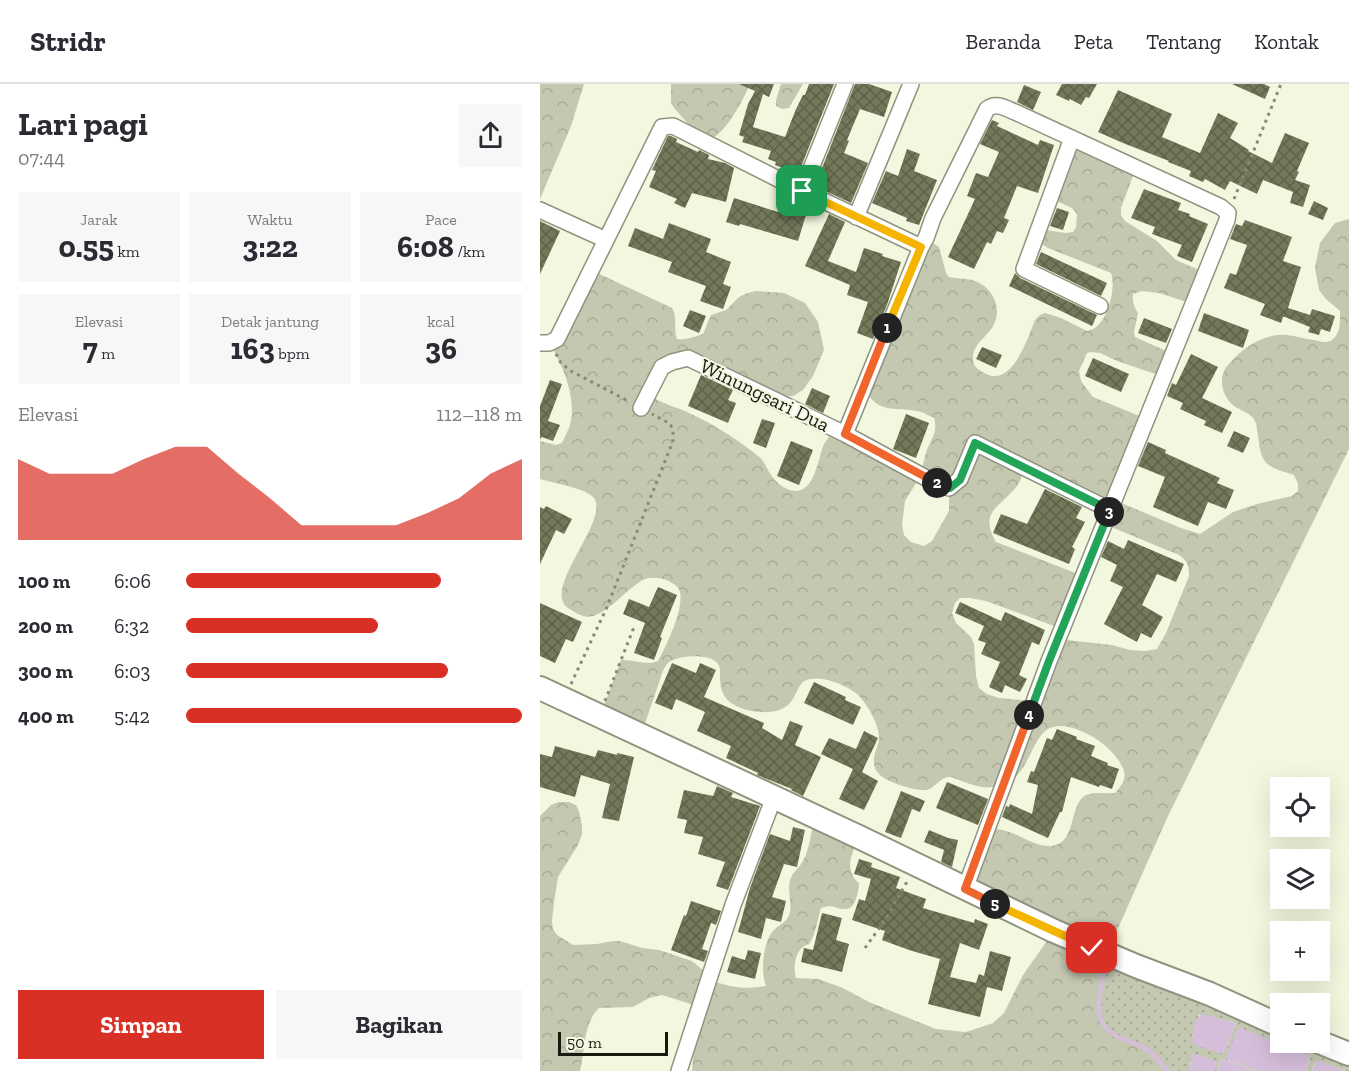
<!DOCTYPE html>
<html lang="id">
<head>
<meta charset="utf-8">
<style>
	:root { --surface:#fff; --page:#f7f7f7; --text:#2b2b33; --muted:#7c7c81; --line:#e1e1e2; --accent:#d93025 }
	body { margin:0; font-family:"Zilla Slab",serif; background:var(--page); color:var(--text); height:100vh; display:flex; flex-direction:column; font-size:22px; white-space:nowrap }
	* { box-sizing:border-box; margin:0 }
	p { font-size:20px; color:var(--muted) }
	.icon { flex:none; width:33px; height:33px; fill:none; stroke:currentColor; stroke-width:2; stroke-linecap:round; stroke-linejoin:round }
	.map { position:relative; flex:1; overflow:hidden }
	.drawer { display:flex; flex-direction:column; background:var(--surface); width:540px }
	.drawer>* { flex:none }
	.controls { position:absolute; left:730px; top:693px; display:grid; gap:12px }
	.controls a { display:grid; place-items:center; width:60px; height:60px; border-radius:0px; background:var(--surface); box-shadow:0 6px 24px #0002; font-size:30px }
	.scale { position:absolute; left:18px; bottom:15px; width:110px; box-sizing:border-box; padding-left:6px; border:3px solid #181a12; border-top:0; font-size:16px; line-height:21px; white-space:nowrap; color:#181a12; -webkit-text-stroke:4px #f2f7df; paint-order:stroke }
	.pin { position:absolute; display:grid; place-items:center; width:51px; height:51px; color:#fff; margin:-26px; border-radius:12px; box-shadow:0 3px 9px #0006 }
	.km { position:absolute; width:30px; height:30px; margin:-15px; border-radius:50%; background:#222; color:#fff; font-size:16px; line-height:30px; text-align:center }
	.round { display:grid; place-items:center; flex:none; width:63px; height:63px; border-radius:0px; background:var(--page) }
	.overview { display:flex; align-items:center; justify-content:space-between; height:102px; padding:0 18px }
	h1 { font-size:33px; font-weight:700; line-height:45px }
	.figures { display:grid; grid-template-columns:repeat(3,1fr); gap:9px; height:102px; padding:6px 18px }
	.figures div { display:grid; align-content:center; border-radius:0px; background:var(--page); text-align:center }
	.figures b { font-size:30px; font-weight:700 }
	.figures small { font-size:16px; font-weight:400 }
	.figures p { font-size:16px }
	.chart { height:168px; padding:12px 18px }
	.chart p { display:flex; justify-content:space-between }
	.chart svg { width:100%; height:108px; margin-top:6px; fill:var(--accent); opacity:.7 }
	.action { display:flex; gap:12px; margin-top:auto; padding:12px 18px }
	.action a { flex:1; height:69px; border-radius:0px; background:var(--accent); color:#fff; font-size:24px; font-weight:700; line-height:69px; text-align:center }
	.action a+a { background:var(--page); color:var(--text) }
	ul { padding:0 18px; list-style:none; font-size:20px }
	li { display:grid; grid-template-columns:96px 72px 1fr; align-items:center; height:45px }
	li i { height:15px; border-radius:8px; background:var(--accent) }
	header { display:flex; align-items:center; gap:36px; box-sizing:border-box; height:84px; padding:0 30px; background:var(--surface); border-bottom:2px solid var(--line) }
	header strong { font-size:28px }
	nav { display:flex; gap:33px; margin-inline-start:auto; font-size:21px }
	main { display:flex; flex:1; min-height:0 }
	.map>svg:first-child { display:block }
	.grass { fill:url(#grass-dots); fill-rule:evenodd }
	.forest { fill:url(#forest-crowns); fill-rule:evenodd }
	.water { fill:#d5bed9 }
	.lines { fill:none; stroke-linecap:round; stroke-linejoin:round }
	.stream { stroke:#d5bed9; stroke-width:4.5 }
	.building { fill:url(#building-cross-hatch) }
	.street-casing { stroke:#8f947e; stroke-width:18 }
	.secondary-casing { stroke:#8f947e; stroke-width:26 }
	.path { stroke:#868a7a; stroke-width:3; stroke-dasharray:3 4.5; stroke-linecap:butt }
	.street { stroke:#fff; stroke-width:15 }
	.secondary { stroke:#fff; stroke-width:22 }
	.split-1-casing { stroke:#fff; stroke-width:12 }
	.split-2-casing { stroke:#fff; stroke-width:12 }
	.split-3-casing { stroke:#fff; stroke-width:12 }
	.split-4-casing { stroke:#fff; stroke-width:12 }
	.split-5-casing { stroke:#fff; stroke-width:12 }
	.split-6-casing { stroke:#fff; stroke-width:12 }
	.split-1 { stroke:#f5b400; stroke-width:8 }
	.split-2 { stroke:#f0652b; stroke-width:8 }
	.split-3 { stroke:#22a559; stroke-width:8 }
	.split-4 { stroke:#22a559; stroke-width:8 }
	.split-5 { stroke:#f0652b; stroke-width:8 }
	.split-6 { stroke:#f5b400; stroke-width:8 }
	.labels { text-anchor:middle; stroke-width:4.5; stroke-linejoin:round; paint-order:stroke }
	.street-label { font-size:20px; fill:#181a12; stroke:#f2f7df }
</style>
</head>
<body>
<header>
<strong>Stridr</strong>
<nav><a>Beranda</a><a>Peta</a><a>Tentang</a><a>Kontak</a></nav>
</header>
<main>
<section class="drawer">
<div class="overview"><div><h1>Lari pagi</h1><p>07:44</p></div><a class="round"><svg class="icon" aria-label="share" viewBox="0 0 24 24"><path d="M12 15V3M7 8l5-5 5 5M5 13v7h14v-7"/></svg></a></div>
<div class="figures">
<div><p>Jarak</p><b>0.55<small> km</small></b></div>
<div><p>Waktu</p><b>3:22</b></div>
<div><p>Pace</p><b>6:08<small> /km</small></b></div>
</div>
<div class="figures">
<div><p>Elevasi</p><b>7<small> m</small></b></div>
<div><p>Detak jantung</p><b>163<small> bpm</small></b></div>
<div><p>kcal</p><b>36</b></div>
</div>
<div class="chart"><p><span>Elevasi</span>112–118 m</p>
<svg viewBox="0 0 160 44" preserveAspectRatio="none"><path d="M0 44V11L10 17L20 17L30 17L40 11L50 6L60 6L70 17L80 27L90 38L100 38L110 38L120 38L130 33L140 27L150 17L160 11V44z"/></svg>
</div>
<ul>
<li><b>100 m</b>6:06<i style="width:76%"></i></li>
<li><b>200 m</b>6:32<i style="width:57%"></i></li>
<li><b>300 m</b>6:03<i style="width:78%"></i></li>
<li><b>400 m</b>5:42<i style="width:100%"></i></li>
</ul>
<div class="action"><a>Simpan</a><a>Bagikan</a></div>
</section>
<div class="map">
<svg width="809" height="987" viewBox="0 0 809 987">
	<defs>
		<pattern id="grass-dots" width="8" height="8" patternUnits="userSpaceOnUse" patternTransform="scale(1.5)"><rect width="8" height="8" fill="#c4c8b1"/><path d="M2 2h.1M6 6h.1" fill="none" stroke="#a8ab97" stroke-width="1.8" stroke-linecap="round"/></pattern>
		<pattern id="forest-crowns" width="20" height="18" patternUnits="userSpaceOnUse" patternTransform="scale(1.5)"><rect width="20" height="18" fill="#c4c8b1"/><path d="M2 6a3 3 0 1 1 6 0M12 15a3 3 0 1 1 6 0" fill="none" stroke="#a8ab97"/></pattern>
		<pattern id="building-cross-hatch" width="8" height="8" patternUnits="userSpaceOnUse" patternTransform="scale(1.5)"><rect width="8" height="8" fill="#73785a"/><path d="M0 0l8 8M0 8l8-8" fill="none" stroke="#5d6249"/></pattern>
	</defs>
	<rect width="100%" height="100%" fill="#f2f7df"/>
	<path class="grass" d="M567 869 741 942V958L779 959 809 970V987H805L780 977 775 979 771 987H766L770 973 688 976 719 987H714L684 975 680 977 677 987H674L676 977 650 978V987H628L617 974 578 953 565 945 559 928V918ZM659 931 693 938 695 940 686 966 652 953Z"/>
	<path class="forest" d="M0 0H44L31 42 0 115Z
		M131 0H210C204 14 186 49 172 54L161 49 149 41 135 25 131 19Z
		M241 0H263L249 24 242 25 236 22V16Z
		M532 54 596 84 581 124V131L585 137 617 157 636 176 666 189 653 220 619 209 602 207 593 210C592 218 594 223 598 229L594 248 595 253 633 270 624 293 577 277 560 269 551 268 547 269 539 287 541 297 553 313 607 335 574 416 641 444 660 450 693 428 717 420 752 412 758 407V400L754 391C727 383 721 381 718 352 717 345 717 339 713 334 709 329 700 326 694 322 682 313 677 293 688 281 702 264 723 249 747 251 756 252 765 255 774 256 779 257 786 260 792 256 801 250 800 236 800 227L786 215 779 206 775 184 780 159 795 139 809 135V365L628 732 567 869 559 919V928L565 945 578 953 606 964 617 974 628 987H152L154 964 165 928 160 923 122 911 109 914 93 923 59 924C43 939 45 967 40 987H0V732L11 721 19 718H29L36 721 39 727 42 742V750L38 761 18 793 14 818 12 837 13 845 17 851 33 861 57 860 73 857H80L102 864 119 866 152 877 164 887 169 896C191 903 203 906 226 902 220 888 223 855 235 845 241 839 248 838 250 828 252 818 247 807 250 796 252 789 259 784 263 777 270 764 271 747 275 733L319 753C312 770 303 785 319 799 318 808 316 825 306 825 295 826 295 819 281 824 278 834 276 848 271 857 267 864 269 858 263 863 255 869 253 884 256 894L278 895 303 904 329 918 396 945 426 948 453 939 464 929 483 891 514 847 425 805 448 744C454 745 460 745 466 747 480 751 496 763 511 762 536 760 529 725 543 713 551 707 566 710 575 709 588 695 587 687 576 673 566 660 552 651 536 645 497 632 498 664 480 688 477 691 474 696 471 698 467 700 462 701 458 702 443 706 433 701 419 696 416 695 413 693 410 693 401 692 396 703 387 706 384 707 377 705 374 705 359 701 332 695 334 676 334 668 339 661 339 654 340 642 326 618 317 610 307 601 276 588 263 598 257 604 255 615 248 621 237 631 214 629 201 624 186 619 180 609 180 594 180 589 181 584 178 580 171 569 137 571 128 579 127 580 123 586 123 587L101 651 60 632 81 576C94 575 106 582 118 577 126 563 144 525 140 508 138 501 130 497 123 495 117 494 111 493 105 495 101 496 97 500 94 502 82 511 67 528 53 532 44 535 36 529 28 524 0 504 75 432 52 412 43 404 13 399 0 395V357L16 361 22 359C24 354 28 347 30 341 37 314 23 281 9 259L51 186 132 224C138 233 133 245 137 255 142 257 157 252 163 250L171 231 186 226 199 213 205 210 215 207 244 209 265 219 278 238 284 266 273 292 263 306 253 312 239 313 148 274 132 278 113 313C122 320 140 324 151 330 175 341 197 355 218 372 225 377 226 384 231 391 238 402 254 413 266 403 276 395 279 372 284 360 287 355 291 350 295 345L381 390C383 382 384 374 387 366 392 354 398 347 394 334 389 332 385 329 381 328 355 321 339 333 323 303L386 154 399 163 406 189 409 193C417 195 425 194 432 196 453 202 464 225 452 244 445 254 432 262 433 275 433 282 438 286 444 289 472 305 487 255 495 236L500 231 505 229 521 234 547 247C550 246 554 245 556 243 569 233 576 203 571 189L508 164 503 161 496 153 506 146 526 149 533 148 536 143 537 130 532 124 510 114ZM484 384 570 426 564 440 639 471C648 477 649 482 649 492L626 549 617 565 606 567 590 566 572 561 518 555 494 617 459 614 447 610 439 604 436 592 434 560 431 553 416 539 412 529 415 519 420 514H430L446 517 522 545 543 492 456 458C438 427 461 423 477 402 481 397 482 390 484 384ZM381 391 409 405V427L392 457 384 462 371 458 364 451 362 441 365 417Z"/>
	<path class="water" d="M662 930 693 938 695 940 686 966 683 969H679L653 960C651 951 654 935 662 930Z
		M701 944 766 970 770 972 766 987H719L688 976 686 973 697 946Z
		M651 969 677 977 674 987H650Z
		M684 975 714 987H677L680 977Z
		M777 977H780L805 987H771Z"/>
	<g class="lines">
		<path class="stream" d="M563 891C559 916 551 939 578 953 587 957 596 959 605 964 615 970 620 979 628 987"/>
	</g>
	<path class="building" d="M199 0H234L229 13 223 10 213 43 245 53 256 25 263 11H265L269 0H294L257 93 253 92 255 88 235 81 236 78 228 75 231 67 202 58 204 53 199 51 208 20 215 7Z
		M315 0H329L352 8 344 33 320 25 307 56 309 57 304 69 328 79 311 119 275 102Z
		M522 0H557L549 14 546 13 541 21 530 15 529 17 516 11Z
		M692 0H724L730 3 725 15Z
		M484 1 501 8 493 26 477 18Z
		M578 6 632 30 622 53 660 69 678 29 698 39 690 54 709 66 708 67 732 79 745 49 769 59 757 87 759 88 755 96 770 101 763 123 750 119 753 108 723 96 717 110 690 97 685 106 665 95 663 98 649 92 651 87 628 78 629 77 583 59 558 48Z
		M452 36 459 39 457 42 498 61 500 56 514 61 498 109 477 102 464 134 469 136 463 149 457 147 451 160 447 158 434 185 408 173 435 115 427 112 436 89 448 93 459 68 440 60Z
		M128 52H131L137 55 136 58 158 68 159 66 169 71 168 75 185 79 194 84 186 118 152 109 145 124 134 119 137 115 109 103 116 87 112 86Z
		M367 65 380 70 374 87 397 96 379 141 366 137 367 134 332 119 346 87 358 92Z
		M604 105 641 119 638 126 650 130 649 132 668 140 652 178 637 172 642 161 612 150 615 143 591 134Z
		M244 109 269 121 258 157 200 140 199 142 186 138 194 114 238 128Z
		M774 117 788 124 783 136 768 130Z
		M517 124 529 128 523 146 510 142Z
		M289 130 305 138 288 177 316 188 324 164 343 170 342 172 361 178 347 221 333 255 317 249 328 218 307 211 310 201 265 182Z
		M705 136 752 153 743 177 761 183 748 224 770 231 772 225 795 232 790 248 781 245 779 251 768 248 770 243 745 233H743L741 239 720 231 725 220 684 204 690 189 696 191 707 161 690 155 696 140 702 142Z
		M0 137 20 147 0 190Z
		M129 139 171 155 166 168 191 178 183 200 191 203 183 225 160 217 166 202 128 188 132 178 88 162 95 144 123 155Z
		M501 168 567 199 561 212 496 180Z
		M475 189 480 194 557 231 552 242 469 202Z
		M150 226 166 232 159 249 143 242Z
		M664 229 709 246 703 264 658 247Z
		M604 234 632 245 626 259 598 249Z
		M442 263 462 271 456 284 436 275Z
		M651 270 678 283 662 314 692 328 682 349 664 341 666 337 640 325 643 319 627 312 632 299 636 301Z
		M553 274 589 290 581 308 545 292Z
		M161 291 193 306 188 316 196 319 188 339 148 322Z
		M10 296 22 300 8 337 20 341 13 357 2 353 0 355V322Z
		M272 304 290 312 283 329 265 320Z
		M366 330 389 339 376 374 353 365Z
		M222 335 235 339 226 364 213 359Z
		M694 347 710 354 703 369 687 362Z
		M251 357 273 366 259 401 237 392Z
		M608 358 626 366 625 369 680 394 677 399 694 406 686 425 668 418 658 442 613 423 625 393 598 382Z
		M505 405 542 423 536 434 545 438 532 463 535 465 529 480 453 449 461 430 487 440Z
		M6 422 32 435 24 450 16 446 0 480V423L4 425Z
		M588 456 644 480 636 498 617 490 602 521 623 533 611 554 601 549 597 558 564 540 583 503 570 497 577 481 561 473 568 457 584 465Z
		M118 503 137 511 120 553 122 554 114 576 94 569 105 539 83 530 89 515 109 523Z
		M420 518 461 537 465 528 505 546 499 561 492 558 479 591 487 595 480 608 465 601 462 609 449 603 460 578 441 570 446 559 438 556 444 542 415 529Z
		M0 519 42 538 33 558 26 555 15 579 0 572Z
		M132 579 156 589 160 579 176 586 164 613 224 639 222 644 242 656 250 637 263 642 255 661 281 673 263 712 251 706 252 705 217 691 218 689 186 674 191 662 157 647 165 628 136 615 132 626 115 619Z
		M274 598 306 613 305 616 321 623 313 641 264 619Z
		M517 645 537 653 536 655 555 662 551 672 568 679 567 681 579 685 572 705 560 701 559 703 531 693 522 728H520L508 754 462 733 466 722 469 723 470 720 492 730 498 701 487 698 491 687 494 688 507 654 512 656Z
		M324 647 338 654 322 688 338 697 324 726 299 715 313 685 281 670 289 654 316 665Z
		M15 662 55 673 58 666 77 671V669L94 673 79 737 62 734 70 700 41 691 35 713 0 703V670L12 673Z
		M407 698 448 715 438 741 396 724Z
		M177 702 193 709 191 713 220 722 188 806 176 802 185 778 158 770 163 753 144 749 147 736 137 734 144 706 173 712Z
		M361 707 385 717 380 728 372 725 361 754 345 748Z
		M253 743 265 746 257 783 244 780 232 813 246 817 241 838 226 834 221 855 198 848 210 804 230 750 250 757Z
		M389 746 408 754 418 756 412 783 401 778 404 766 384 758Z
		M319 775 332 779 331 783 360 793 356 804 386 815 383 824 434 839 435 835 448 840 439 866 420 859 410 893 436 899 439 890 444 892 450 867 471 873 462 907 447 903 440 933 388 920 400 875 369 866 342 856 345 847 312 836 319 815 325 817 331 795 314 790Z
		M151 817 181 827 176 841 171 839 162 865 168 867 164 878 131 866 144 831 146 832Z
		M282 829 302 834 296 856 309 860 302 888 261 878 264 864 273 866Z
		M208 866 221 869 215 895 187 888 192 872 205 876Z"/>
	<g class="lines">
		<g class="street-casing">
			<path id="street" d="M532 54 484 185 560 222
				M262 107 305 0
				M0 126 66 156
				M316 133 371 0
				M0 259H9L17 255 122 43 133 42 242 97 381 163 386 154 393 134 447 25C456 18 465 24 475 28L681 123 688 129 687 136 509 577 425 805
				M101 324 122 283 132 278 148 274 305 350 399 401 409 404 420 395 435 359 570 426
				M305 350 381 163
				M139 987 193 821 234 713"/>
		</g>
		<g class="secondary-casing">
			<path id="secondary" d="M0 604 319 753 514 847 596 882 670 910 741 942
				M779 958 809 970"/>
		</g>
		<path class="path" d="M694 115 741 0
			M16 270 21 279 31 287 90 318
			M31 600 67 523 133 357V345L129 339 112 330
			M65 617 94 543
			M325 864 345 836 368 796"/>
		<use href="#street" class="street"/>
		<use href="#secondary" class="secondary"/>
	</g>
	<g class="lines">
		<g class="split-1-casing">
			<path id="split-1" d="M262 107 381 163 347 244"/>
		</g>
		<g class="split-2-casing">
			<path id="split-2" d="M347 244 305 350 397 399"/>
		</g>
		<g class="split-3-casing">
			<path id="split-3" d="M397 399 410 404 420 396 435 359 570 426 569 428"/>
		</g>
		<g class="split-4-casing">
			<path id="split-4" d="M489 631 509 577 569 428"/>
		</g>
		<g class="split-5-casing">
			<path id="split-5" d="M455 820 425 805 489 631"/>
		</g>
		<g class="split-6-casing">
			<path id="split-6" d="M455 820 514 847 552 864"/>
		</g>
		<use href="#split-1" class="split-1"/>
		<use href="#split-2" class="split-2"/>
		<use href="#split-3" class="split-3"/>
		<use href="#split-4" class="split-4"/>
		<use href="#split-5" class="split-5"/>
		<use href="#split-6" class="split-6"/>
	</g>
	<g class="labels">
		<g class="street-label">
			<text transform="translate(225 311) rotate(26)" y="7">Winungsari Dua</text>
		</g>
	</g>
</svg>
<div class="controls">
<a><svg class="icon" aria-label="locate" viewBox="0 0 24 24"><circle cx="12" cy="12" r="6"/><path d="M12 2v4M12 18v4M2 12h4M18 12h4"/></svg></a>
<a><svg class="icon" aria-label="layers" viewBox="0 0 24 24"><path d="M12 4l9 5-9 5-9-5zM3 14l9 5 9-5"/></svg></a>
<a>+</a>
<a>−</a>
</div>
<div class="scale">50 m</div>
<div class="pin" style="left:262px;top:107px;background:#1e9e55"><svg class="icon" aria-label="arrive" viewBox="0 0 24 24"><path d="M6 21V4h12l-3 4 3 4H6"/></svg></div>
<div class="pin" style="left:552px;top:864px;background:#d93025"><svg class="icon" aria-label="check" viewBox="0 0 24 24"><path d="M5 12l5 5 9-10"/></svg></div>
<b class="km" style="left:347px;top:244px">1</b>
<b class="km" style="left:397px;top:399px">2</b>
<b class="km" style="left:569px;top:428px">3</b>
<b class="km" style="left:489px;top:631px">4</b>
<b class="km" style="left:455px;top:820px">5</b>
</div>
</main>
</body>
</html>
